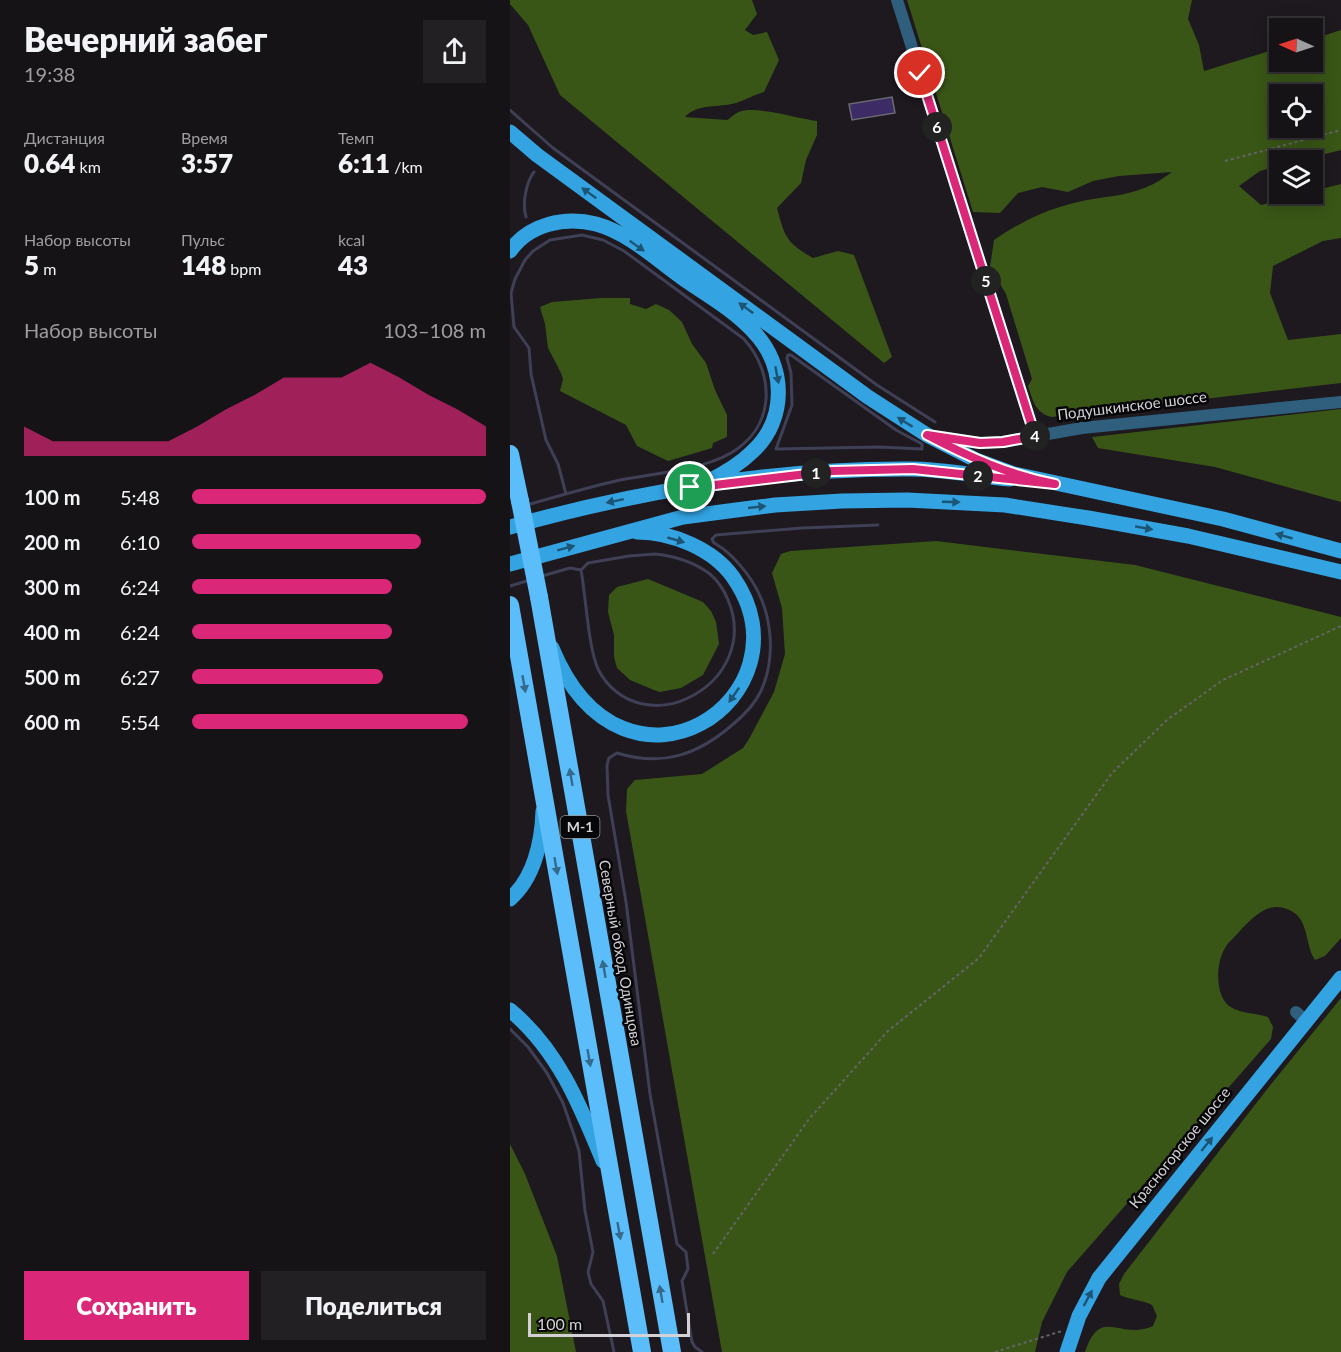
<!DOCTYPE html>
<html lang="ru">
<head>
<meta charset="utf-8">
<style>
	:root { --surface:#161317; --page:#232024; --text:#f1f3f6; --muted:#9e9ea1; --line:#353236; --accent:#db2777 }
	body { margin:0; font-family:Lato,sans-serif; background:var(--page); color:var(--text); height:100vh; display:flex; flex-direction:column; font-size:22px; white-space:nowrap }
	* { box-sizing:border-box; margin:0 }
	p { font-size:20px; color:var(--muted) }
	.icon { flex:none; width:33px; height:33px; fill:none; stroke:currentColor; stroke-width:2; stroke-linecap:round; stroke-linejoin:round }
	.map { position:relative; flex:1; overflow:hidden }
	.drawer { display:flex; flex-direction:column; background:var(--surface); width:510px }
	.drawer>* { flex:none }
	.needle { width:39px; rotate:273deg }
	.controls { position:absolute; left:759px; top:18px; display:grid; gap:12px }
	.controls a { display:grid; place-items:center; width:54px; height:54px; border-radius:0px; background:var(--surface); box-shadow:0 3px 15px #0003,0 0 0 2px var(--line); font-size:30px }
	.scale { position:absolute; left:18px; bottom:15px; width:162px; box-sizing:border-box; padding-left:6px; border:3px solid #d3d1d5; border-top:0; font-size:16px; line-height:21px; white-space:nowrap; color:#d3d1d5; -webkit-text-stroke:4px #060507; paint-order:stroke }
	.pin { position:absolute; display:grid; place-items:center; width:51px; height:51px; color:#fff; margin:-26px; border:3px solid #fff; border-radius:50%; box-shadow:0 2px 6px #0007 }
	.km { position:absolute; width:30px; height:30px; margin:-15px; border-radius:50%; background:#222; color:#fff; font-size:16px; line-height:30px; text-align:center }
	.round { display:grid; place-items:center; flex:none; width:63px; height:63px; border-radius:0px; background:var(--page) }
	.summary { display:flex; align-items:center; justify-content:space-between; height:102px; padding:0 24px }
	h1 { font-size:33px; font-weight:800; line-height:45px }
	.stats { display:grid; grid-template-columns:repeat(3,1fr); gap:9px; height:102px; padding:6px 24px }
	.stats div { display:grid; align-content:center }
	.stats b { font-size:26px; font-weight:800 }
	.stats small { font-size:16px; font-weight:400 }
	.stats p { font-size:16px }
	.chart { height:168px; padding:12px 24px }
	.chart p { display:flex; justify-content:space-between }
	.chart svg { width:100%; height:108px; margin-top:6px; fill:var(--accent); opacity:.7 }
	.cta { display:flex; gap:12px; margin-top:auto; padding:12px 24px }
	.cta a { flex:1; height:69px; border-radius:0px; background:var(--accent); color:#fff; font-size:24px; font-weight:800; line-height:69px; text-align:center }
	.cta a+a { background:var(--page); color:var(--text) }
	ul { padding:0 24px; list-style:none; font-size:20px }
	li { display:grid; grid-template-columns:96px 72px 1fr; align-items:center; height:45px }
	li i { height:15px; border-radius:8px; background:var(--accent) }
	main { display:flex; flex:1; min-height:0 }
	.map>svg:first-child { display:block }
	.forest { fill:#395616; fill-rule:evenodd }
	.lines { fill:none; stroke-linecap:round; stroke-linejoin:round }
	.stream { stroke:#3f3f56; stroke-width:3 }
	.building { fill:#3c2b65; stroke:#6c6a73; stroke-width:1.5 }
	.path { stroke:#676469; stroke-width:2; stroke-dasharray:3 3; stroke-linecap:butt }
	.minor { stroke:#2f5f7d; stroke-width:12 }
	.major { stroke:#33a3e2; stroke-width:15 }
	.highway { stroke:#5bbdf9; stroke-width:18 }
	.highway-bridge { stroke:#5bbdf9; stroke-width:18 }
	.oneway { fill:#1c5474 }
	.oneway2 { fill:#356a8c }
	.route-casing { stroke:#fff; stroke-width:12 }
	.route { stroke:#db2777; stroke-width:8 }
	.labels { text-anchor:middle; stroke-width:5; stroke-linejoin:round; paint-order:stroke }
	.shield { fill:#060507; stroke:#969497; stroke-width:1.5 }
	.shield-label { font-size:14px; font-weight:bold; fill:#d3d1d5 }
	.street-label { font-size:15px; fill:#d3d1d5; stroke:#060507 }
</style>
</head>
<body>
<main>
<section class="drawer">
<div class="summary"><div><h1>Вечерний забег</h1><p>19:38</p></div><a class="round"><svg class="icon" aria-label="share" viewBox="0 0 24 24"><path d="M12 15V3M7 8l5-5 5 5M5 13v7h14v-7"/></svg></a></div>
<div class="stats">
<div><p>Дистанция</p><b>0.64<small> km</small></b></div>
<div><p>Время</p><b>3:57</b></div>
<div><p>Темп</p><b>6:11<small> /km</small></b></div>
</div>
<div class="stats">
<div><p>Набор высоты</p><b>5<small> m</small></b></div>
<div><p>Пульс</p><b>148<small> bpm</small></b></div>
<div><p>kcal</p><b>43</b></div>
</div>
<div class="chart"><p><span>Набор высоты</span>103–108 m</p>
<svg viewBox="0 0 160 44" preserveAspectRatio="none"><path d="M0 44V32L10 38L20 38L30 38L40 38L50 38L60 32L70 25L80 19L90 12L100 12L110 12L120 6L130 12L140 19L150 25L160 32V44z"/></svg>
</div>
<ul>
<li><b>100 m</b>5:48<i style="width:100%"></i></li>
<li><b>200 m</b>6:10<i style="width:78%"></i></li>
<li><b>300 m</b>6:24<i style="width:68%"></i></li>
<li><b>400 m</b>6:24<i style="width:68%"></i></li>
<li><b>500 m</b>6:27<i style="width:65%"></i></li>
<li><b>600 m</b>5:54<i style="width:94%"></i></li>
</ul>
<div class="cta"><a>Сохранить</a><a>Поделиться</a></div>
</section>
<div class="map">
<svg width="831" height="1352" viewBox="0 0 831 1352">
	<rect width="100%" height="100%" fill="#1d191f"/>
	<path class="forest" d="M0 0H242L247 14 235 30 243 35 257 32 269 60 254 92C244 95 235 100 226 103 208 108 188 103 175 117L217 120C221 118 225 113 229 112 244 105 288 119 307 121V135L296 160 291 183 267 208C275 238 276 242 303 258L328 251 344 255 382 357 374 363 50 95 18 25 0 4Z
		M397 0H682L678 19 689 45 694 71 769 48 770 62H802L803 39 831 30V150L791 160H770L769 166 750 171 729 186 751 205 794 194H802L803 191 831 184V238L813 241 763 266 760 293 778 340 831 334V383L542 417C525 413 523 401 518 386L522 379 496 294 480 267 484 240C507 224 533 211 560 204 601 193 625 200 662 172L609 176 583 181 558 192 532 187 508 193 490 213 463 212ZM770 94H802V128H770Z
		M91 298H120V304L136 309 146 304 159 310 172 322 182 344 196 363 205 390 217 415V437L203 443 202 448 158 461 127 446 116 425 50 391 53 379 51 373 38 348 35 324 30 307 42 302Z
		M831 409V502L705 467 588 448 582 437Z
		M426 541 625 565 831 617V938L815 956 805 960C795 945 799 922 783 912 760 898 743 917 729 932 724 938 717 943 714 950 706 964 705 995 719 1006 730 1014 746 1013 758 1017L763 1027 761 1039 557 1272 532 1322 525 1352H212L116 811 117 789 125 780 192 774 233 748 239 739 264 692 275 654 272 608 262 573 271 554 280 551Z
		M138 579 193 602 201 611 206 622 209 644 193 675 171 688 150 692 144 690 120 680 107 668 104 657V635L98 612 99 595 107 587Z
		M831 998V1352H575C591 1305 609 1341 643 1326L647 1316 642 1305C632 1300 621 1300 610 1295L609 1284 614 1274 758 1088Z
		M0 1144 15 1174 47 1256 66 1352H0Z"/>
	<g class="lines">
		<path class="stream" d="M0 110 43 148 367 385 425 422
			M16 217C12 204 16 182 24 172
			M278 355H281L386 430 412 444V449L369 447 266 449 282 405 281 373 277 358Z
			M17 505C48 496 79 487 110 480 146 473 189 471 221 453 266 426 265 374 234 339L114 251 93 240 72 235 40 240 23 251 15 260 5 279 1 293 4 327 19 348 21 374 36 440 48 464 56 494
			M145 554C164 556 184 562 200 574 208 581 214 590 218 600 235 640 216 680 178 698 164 705 148 707 133 704 113 700 97 687 88 669 78 646 76 597 71 570L78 563 119 556Z
			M32 576 60 568 71 570
			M0 586 20 580
			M0 1029 18 1047 37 1073 53 1103 64 1135 69 1151 75 1211 83 1252 78 1272 81 1284 93 1301 104 1352
			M192 1352 185 1347 182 1342 172 1281 178 1269 176 1252 167 1244 140 1094 116 902 98 795 97 765 99 758 107 753C152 767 187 755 221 726 232 717 245 704 251 691 267 655 262 610 240 578 230 564 219 551 204 543L202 539 206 535 292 528 368 525"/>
	</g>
	<path class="building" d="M382 97 385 113 342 120 339 104Z"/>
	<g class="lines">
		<path class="path" d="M715 161 831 130
			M203 1254 299 1119 378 1031 469 958 602 773 657 720 713 680 831 626
			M485 1352 552 1331"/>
		<path class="minor" d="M387 0 525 436
			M424 436 470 443 493 442 572 428 831 402
			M786 1012 796 1021"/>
		<path class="major" d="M0 132 27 155 358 397 417 435 466 460 504 474 713 519 831 551
			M0 251C19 224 55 216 86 224 119 233 147 260 174 279 197 295 224 310 243 331 276 365 278 419 242 452 229 465 213 474 197 482
			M0 527C127 491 268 468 400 469 433 469 467 476 500 479
			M0 564 173 517 265 505 332 501 397 500 495 505 578 518 678 536 831 572
			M42 648C115 825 306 696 223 577 203 549 162 532 127 532
			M0 899C24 878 32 842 33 811
			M0 1010C48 1050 70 1105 93 1161
			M557 1352 569 1316 589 1278 831 978"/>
		<path class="highway" d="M0 454 10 501
			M29 597 162 1352
			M0 605 132 1352"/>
		<path class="highway-bridge" d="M10 501 29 597"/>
	</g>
	<defs><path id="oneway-solid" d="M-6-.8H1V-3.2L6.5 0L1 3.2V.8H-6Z" transform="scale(1.5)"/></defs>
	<g class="oneway">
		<use href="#oneway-solid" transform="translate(79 193) rotate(-144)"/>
		<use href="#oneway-solid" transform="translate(127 246) rotate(35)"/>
		<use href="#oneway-solid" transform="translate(236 308) rotate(-144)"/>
		<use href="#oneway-solid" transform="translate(267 375) rotate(79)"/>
		<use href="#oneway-solid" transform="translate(395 422) rotate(-148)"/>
		<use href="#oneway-solid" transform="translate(105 501) rotate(168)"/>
		<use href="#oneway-solid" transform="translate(441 502) rotate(2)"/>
		<use href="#oneway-solid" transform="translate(247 507) rotate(-6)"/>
		<use href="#oneway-solid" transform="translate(634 528) rotate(10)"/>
		<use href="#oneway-solid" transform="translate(774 536) rotate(-164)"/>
		<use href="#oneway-solid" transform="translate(166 540) rotate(16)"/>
		<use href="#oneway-solid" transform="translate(56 548) rotate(-15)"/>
		<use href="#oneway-solid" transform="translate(224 695) rotate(125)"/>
		<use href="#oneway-solid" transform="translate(697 1144) rotate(-51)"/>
		<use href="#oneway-solid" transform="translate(578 1298) rotate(-62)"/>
	</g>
	<g class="oneway2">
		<use href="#oneway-solid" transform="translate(14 684) rotate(80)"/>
		<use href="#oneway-solid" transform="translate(61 777) rotate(-100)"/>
		<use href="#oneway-solid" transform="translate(46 866) rotate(80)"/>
		<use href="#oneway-solid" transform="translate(94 969) rotate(-100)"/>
		<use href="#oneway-solid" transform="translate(79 1058) rotate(80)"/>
		<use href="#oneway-solid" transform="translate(109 1231) rotate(80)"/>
		<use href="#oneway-solid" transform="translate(151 1294) rotate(-100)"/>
	</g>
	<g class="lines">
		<g class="route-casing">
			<path id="route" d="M180 487 163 490 322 471 403 469 545 484C499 475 459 457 417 435L470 443 493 442 525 436 410 73"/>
		</g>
		<use href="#route" class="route"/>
	</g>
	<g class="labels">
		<rect class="shield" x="50.5" y="816" width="39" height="22" rx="4.5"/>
		<g class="shield-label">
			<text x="70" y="832">М-1</text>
		</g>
		<g class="street-label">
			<text transform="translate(622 406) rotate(-7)" y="5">Подушкинское шоссе</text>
			<text transform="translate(110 953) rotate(80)" y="5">Северный обход Одинцова</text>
			<text transform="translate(670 1148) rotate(-51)" y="5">Красногорское шоссе</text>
		</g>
	</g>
</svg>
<div class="controls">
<a><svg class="needle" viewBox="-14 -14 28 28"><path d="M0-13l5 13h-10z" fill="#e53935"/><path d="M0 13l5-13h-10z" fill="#9e9ea1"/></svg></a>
<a><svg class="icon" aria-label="locate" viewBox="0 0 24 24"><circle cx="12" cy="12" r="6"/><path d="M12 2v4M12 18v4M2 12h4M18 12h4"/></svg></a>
<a><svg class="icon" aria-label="layers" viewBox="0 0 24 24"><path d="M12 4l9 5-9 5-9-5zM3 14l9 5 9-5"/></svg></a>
</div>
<div class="scale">100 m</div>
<div class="pin" style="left:180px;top:487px;background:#1e9e55"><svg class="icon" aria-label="arrive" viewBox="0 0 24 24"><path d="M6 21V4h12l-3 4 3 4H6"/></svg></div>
<div class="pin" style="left:410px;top:73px;background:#d93025"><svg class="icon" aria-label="check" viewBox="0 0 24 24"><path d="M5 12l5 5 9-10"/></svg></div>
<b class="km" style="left:306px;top:473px">1</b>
<b class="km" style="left:468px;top:476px">2</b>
<b class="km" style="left:525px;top:436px">4</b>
<b class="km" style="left:476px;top:281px">5</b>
<b class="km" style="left:427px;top:127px">6</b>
</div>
</main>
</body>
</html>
